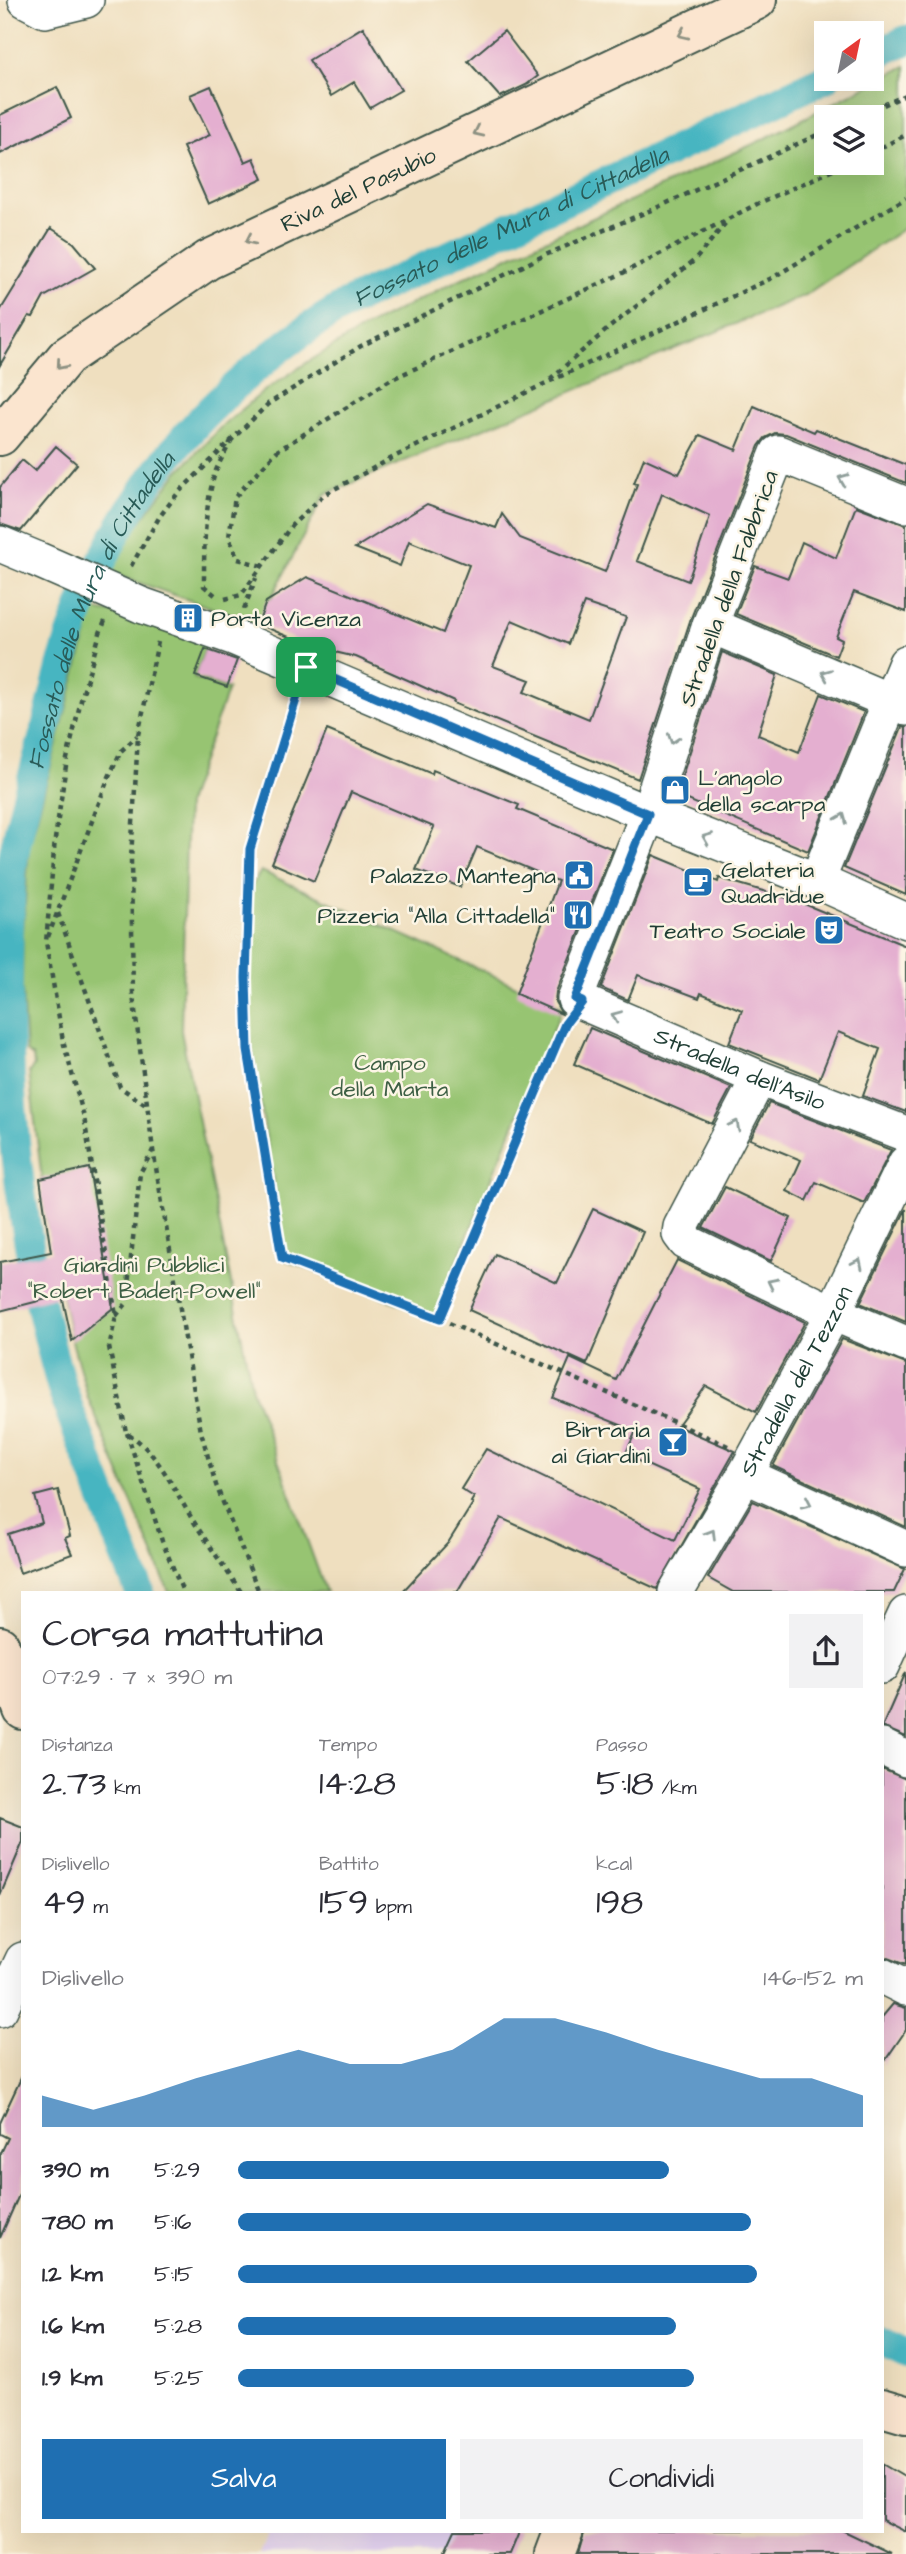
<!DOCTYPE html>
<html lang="it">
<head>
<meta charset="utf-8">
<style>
	:root { --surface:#fff; --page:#f2f2f3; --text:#2b2b33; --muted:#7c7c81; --accent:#1f6fb2 }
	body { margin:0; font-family:"Architects Daughter",sans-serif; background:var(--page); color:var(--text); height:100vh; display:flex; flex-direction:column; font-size:26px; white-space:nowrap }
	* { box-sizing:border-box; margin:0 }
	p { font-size:23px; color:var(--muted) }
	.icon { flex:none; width:38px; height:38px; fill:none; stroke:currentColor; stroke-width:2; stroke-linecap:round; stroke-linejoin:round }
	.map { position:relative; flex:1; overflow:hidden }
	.sheet { position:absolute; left:21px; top:1591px; width:863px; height:942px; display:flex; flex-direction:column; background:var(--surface); border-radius:0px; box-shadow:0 7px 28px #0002 }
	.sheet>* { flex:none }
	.needle { width:46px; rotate:33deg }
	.tools { position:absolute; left:814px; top:21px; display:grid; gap:14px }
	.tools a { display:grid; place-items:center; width:70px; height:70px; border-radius:0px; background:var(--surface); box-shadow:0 7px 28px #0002; font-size:35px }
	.pin { position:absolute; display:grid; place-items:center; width:60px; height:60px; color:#fff; margin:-30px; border-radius:14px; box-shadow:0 4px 10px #0006 }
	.round { display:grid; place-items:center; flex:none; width:74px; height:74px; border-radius:0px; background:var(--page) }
	.summary { display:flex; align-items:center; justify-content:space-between; height:119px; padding:0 21px }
	h1 { font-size:38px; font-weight:600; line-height:52px }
	.metrics { display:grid; grid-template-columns:repeat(3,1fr); gap:10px; height:119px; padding:7px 21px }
	.metrics div { display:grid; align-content:center }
	.metrics b { font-size:35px; font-weight:600 }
	.metrics small { font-size:19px; font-weight:400 }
	.metrics p { font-size:19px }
	.chart { height:196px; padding:14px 21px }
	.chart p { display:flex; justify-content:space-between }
	.chart svg { width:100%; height:126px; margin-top:7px; fill:var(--accent); opacity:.7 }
	.button { display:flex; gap:14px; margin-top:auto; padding:14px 21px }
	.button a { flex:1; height:80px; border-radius:0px; background:var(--accent); color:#fff; font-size:28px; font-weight:600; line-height:80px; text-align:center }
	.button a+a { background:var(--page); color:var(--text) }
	ul { padding:0 21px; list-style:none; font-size:23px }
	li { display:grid; grid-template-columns:112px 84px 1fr; align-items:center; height:52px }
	li i { height:18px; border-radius:9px; background:var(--accent) }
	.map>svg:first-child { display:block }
	.built { fill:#e4d3f1 }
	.green { fill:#97c472; stroke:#5b8053; stroke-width:2; fill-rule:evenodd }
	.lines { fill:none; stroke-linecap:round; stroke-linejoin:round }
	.canal { stroke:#46b5c1; stroke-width:30 }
	.building { fill:#e4afd0; fill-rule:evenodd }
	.street-casing { stroke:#3e5549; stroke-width:38 }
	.secondary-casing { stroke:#3e5549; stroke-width:42 }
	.path { stroke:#3e5549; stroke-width:4.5; stroke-dasharray:5 5; stroke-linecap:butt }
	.street { stroke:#fff; stroke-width:35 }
	.secondary { stroke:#fbe5cf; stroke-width:38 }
	.street-bridge-casing { stroke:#3e5549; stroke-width:38; stroke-linecap:butt }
	.street-bridge { stroke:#fff; stroke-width:35 }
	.oneway { stroke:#8d9182 }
	.oneway2 { stroke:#8f9e9a }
	.route-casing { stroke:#fff; stroke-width:14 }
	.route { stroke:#1f6fb2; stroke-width:9 }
	.labels { text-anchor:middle; stroke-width:5; stroke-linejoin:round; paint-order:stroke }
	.street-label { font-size:23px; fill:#1f3d34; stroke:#fcf5e5 }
	.poi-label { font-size:23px; fill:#1f3d34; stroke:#fcf5e5; text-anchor:end }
	.park-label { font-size:23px; fill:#3d5f44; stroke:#fcf5e5 }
	.water-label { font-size:24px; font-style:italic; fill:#295b57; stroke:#fcf5e5 }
</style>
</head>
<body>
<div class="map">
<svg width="906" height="2554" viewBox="0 0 906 2554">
	<rect width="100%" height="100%" fill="#fcf5e5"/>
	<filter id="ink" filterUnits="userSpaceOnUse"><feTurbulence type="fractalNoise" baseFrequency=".0143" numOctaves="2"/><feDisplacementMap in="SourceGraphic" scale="14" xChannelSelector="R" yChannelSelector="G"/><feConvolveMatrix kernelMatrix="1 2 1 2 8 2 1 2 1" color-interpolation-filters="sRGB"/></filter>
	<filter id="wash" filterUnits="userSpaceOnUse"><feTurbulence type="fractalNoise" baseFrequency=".00686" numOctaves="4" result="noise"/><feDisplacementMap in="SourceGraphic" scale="28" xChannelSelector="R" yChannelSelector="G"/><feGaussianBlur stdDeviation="1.57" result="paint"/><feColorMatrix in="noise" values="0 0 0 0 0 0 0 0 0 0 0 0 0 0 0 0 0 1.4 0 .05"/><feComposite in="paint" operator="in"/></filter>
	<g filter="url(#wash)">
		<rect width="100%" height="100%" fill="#efdfbf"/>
		<path class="built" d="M444 2530 453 2534 443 2554H259L269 2531Z"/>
		<path class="green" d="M906 66V227L805 295 325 494 258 624 108 572 133 531 177 473 220 428 264 391 303 365 365 327 454 282 764 139ZM826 117H872V163H826Z
			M93 610 128 615 207 644 194 678 228 689 187 803 181 1031 252 1389 326 1592H169L88 1398 72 1341 47 1222 29 1072 34 1066 33 1057 26 1052 22 987 23 933 29 847Z
			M261 871 563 1007 434 1317 286 1260 247 1020 249 890Z"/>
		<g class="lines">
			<g class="canal">
				<path d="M872 56 906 40"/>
				<path id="s1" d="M140 1592C126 1560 114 1525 101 1492 88 1457 72 1421 61 1385 13 1218 0 1040 12 867 19 820 34 773 46 727 55 693 62 657 75 624 126 483 220 379 348 303L826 78"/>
				<path d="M882 2341 906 2353"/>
			</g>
		</g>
		<g id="blocks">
			<path class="building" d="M363 27 401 90 370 108 354 82 331 96 309 60Z
				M504 31 538 76 526 85 500 97 468 61Z
				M211 86 245 162 254 158 263 179 208 204 183 147 210 135 190 95Z
				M57 87 71 118 0 154V115Z
				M51 228 74 243 95 268 44 297 33 317 29 316 0 365V311Z
				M754 406 814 432 816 429 906 465V483L786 434 775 433 765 438 759 446 691 618 638 779 453 703 454 701 410 681 356 657 313 647 258 624 266 602 307 577 443 633 469 565 409 541 400 566 355 548 427 504 496 528 502 514 520 538 605 572 637 484 634 483 644 458 679 474 700 435 736 450ZM662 494 710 516 688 581 637 561ZM584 603 626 617 589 719 524 692 530 680 493 666 512 620 568 644Z
				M56 446 77 464 21 531 0 524V487L22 460 35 471Z
				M856 506 906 525V612L854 592 836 637 842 640 836 656 736 614 755 566 788 578 802 542 836 558Z
				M205 649 237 660 227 687 195 676Z
				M722 652 777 675 758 735 799 752 821 694 864 712 808 851 676 795Z
				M902 727 906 728V895L844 868Z
				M327 730 432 774 433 770 519 805 517 809 613 849 556 992 555 1002 562 1014 516 994 558 881 477 847 460 887 416 870 434 827 351 792 314 881 272 863Z
				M653 855 718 882 719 878 797 901 906 946V1112L863 1096 880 1049 838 1032 819 1079 729 1043 742 1010 701 993 699 998 638 975 628 1000 601 988Z
				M590 1028 731 1088 712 1124 574 1064Z
				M769 1103 891 1150 864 1203 816 1182 807 1201 787 1191 801 1160 750 1139Z
				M89 1168 113 1308 72 1341 62 1295 0 1311V1262L51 1252 40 1179Z
				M725 1187 791 1218 771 1261 703 1228Z
				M593 1209 643 1232 587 1364 469 1310 495 1254 557 1283Z
				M906 1209V1322L860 1303Z
				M677 1260 805 1322 756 1412 706 1386 677 1426 735 1451 657 1589 501 1518 457 1592H402L448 1543 473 1503 471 1502 474 1497 461 1489 486 1449 675 1540 700 1489 625 1455 636 1431 553 1398 570 1358 616 1380Z
				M842 1339 906 1364V1527L773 1466Z
				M58 1490 70 1536 65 1538 72 1554 20 1573 8 1534 42 1523 35 1496Z
				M753 1501 905 1569 894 1592H733L708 1578Z
				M906 1672V1737L882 1727Z
				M882 1769 906 1779V1965L882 1956Z
				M0 1818 23 1827V1842L0 1896Z
				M893 2004 906 2008V2030L882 2065V2017Z
				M23 2074V2186L0 2238V2155L8 2138 0 2134V2123Z
				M882 2464 906 2478V2532L882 2520Z
				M455 2530H520L510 2554H444Z
				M585 2530H842L892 2554H578Z"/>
		</g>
	</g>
	<g filter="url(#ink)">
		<use href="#blocks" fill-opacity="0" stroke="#3e5549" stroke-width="2"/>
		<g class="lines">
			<g class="street-casing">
				<g id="street">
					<path d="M26 0 45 10 86 0"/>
					<path id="s2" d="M906 505 778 453 710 625 648 814 575 999 759 1078 906 1134"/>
					<path d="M0 544 36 559"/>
					<path d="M141 605 233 637 648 814 817 881 906 921"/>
					<path d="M710 625 906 708"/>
					<path d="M817 881 906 663"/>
					<path d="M759 1078 681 1227 680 1234 686 1242 833 1313 906 1344"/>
					<path d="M745 1475 906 1549"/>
					<path id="s3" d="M676 1592 745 1475 833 1313 906 1163"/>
					<path d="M882 1666 906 1614"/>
					<path d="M882 1747 906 1759"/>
					<path d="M882 1976 906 1988"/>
					<path d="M0 2009 23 1960"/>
				</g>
			</g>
			<g class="secondary-casing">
				<g id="secondary">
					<path id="s4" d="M0 436 67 356 208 260 757 0"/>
					<path d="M0 1646 23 1710"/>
					<path d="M882 2408 906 2415"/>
					<path d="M555 2554 564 2530"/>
				</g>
			</g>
			<path class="path" d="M856 117 906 95
				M872 152 906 135
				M550 379 610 327 695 260 728 220
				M131 566 160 516 178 493 268 404 361 346 543 256 656 208 826 131
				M262 566 238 559 229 537 235 497 277 451 390 380 623 273 757 204 849 163
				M215 595 204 586C204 550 204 514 213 480 216 466 226 452 232 439
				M225 599 241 595 292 525 325 494 396 456 544 384 772 278 906 198
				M244 609 256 578
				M105 621 100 633 81 700 67 759 55 839 46 942 63 1041 84 1117 116 1316 109 1347 126 1432C162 1455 175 1494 198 1528 212 1550 227 1571 241 1592
				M158 642 138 735 131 859 133 995 153 1150 201 1432 216 1485 259 1592
				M297 698 250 849 246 953 249 1050 282 1258 440 1319 563 1028
				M58 913 120 1087 147 1106
				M48 937 108 779 121 751 137 736
				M116 1316 126 1304 140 1173 153 1150
				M440 1319 728 1446
				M127 1433 162 1541 183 1592"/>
			<use href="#street" class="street"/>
			<use href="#secondary" class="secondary"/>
			<g class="street-bridge-casing">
				<path id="street-bridge" d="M36 559 141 605"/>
			</g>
			<use href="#street-bridge" class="street-bridge"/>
		</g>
		<defs><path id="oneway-chevron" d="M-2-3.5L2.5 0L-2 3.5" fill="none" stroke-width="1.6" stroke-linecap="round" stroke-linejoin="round" transform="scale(1.75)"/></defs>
		<g class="oneway">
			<use href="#oneway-chevron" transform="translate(683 34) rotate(155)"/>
			<use href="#oneway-chevron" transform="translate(478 132) rotate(155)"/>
			<use href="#oneway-chevron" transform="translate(250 240) rotate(155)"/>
			<use href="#oneway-chevron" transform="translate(61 365) rotate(131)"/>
		</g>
		<g class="oneway2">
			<use href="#oneway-chevron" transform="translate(843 479) rotate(-158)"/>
			<use href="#oneway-chevron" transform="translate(826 674) rotate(-157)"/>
			<use href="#oneway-chevron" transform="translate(673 739) rotate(108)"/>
			<use href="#oneway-chevron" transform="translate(842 818) rotate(-68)"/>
			<use href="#oneway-chevron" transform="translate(707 838) rotate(-158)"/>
			<use href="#oneway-chevron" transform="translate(616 1016) rotate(-157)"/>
			<use href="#oneway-chevron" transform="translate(735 1125) rotate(-62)"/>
			<use href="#oneway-chevron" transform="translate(858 1263) rotate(-64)"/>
			<use href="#oneway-chevron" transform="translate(772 1283) rotate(-154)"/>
			<use href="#oneway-chevron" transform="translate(807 1503) rotate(25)"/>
			<use href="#oneway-chevron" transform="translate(711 1534) rotate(-59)"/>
		</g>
	</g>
	<g class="lines" filter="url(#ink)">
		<g class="route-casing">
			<path id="route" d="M306 667 648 814 575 999 582 1002 565 1024 440 1319 282 1258 248 1050 246 978 250 849Z"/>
		</g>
		<use href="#route" class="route"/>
	</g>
	<defs>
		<g id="building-square" transform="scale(1.575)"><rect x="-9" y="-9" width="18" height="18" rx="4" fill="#1f6fb2" stroke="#fcf5e5"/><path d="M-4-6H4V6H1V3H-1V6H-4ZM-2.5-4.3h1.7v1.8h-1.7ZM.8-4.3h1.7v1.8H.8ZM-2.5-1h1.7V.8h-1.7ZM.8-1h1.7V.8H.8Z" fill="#fff"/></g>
		<g id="shop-square" transform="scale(1.575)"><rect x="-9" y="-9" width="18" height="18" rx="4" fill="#1f6fb2" stroke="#fcf5e5"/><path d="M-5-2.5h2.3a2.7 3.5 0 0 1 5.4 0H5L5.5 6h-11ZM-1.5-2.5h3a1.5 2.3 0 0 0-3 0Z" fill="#fff"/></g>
		<g id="civic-square" transform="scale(1.575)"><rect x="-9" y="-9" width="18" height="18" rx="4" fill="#1f6fb2" stroke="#fcf5e5"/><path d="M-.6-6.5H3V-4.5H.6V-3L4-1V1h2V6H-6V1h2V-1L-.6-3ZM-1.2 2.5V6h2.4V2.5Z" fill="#fff"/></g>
		<g id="cafe-square" transform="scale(1.575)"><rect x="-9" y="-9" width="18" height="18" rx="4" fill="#1f6fb2" stroke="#fcf5e5"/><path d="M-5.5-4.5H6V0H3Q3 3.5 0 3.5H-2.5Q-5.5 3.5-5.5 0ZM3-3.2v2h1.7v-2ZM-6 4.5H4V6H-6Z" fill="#fff"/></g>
		<g id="restaurant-square" transform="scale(1.575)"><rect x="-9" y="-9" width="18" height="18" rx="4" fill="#1f6fb2" stroke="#fcf5e5"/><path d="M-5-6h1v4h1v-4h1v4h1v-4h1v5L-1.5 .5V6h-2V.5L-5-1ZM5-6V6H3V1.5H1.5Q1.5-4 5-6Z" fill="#fff"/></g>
		<g id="theatre-square" transform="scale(1.575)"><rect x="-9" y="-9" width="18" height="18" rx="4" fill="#1f6fb2" stroke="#fcf5e5"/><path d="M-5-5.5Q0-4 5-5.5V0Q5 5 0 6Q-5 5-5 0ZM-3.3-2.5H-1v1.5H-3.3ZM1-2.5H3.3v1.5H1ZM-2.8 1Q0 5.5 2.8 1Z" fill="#fff"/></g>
		<g id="bar-square" transform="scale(1.575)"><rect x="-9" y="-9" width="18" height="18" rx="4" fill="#1f6fb2" stroke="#fcf5e5"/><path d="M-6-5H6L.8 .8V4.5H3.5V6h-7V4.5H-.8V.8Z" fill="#fff"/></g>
	</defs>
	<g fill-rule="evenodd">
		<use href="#building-square" x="188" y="618"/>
		<use href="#shop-square" x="675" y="790"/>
		<use href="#civic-square" x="579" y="875"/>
		<use href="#cafe-square" x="698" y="882"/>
		<use href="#restaurant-square" x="578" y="915"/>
		<use href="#theatre-square" x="829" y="930"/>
		<use href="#bar-square" x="673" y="1442"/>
	</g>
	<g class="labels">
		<g class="street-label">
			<text dy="8" stroke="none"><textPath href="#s4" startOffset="441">Riva del Pasubio</textPath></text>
			<text transform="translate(728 588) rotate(-70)" y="8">Stradella della Fabbrica</text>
			<text dy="8" stroke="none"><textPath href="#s2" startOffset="900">Stradella dell'Asilo</textPath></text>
			<text dy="8" stroke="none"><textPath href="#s3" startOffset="243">Stradella del Tezzon</textPath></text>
		</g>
		<g class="poi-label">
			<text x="211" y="626" text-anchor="start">Porta Vicenza</text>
			<text x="698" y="785" text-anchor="start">L'angolo<tspan x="698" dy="26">della scarpa</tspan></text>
			<text x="721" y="877" text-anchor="start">Gelateria<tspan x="721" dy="26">Quadridue</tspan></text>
			<text x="556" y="883">Palazzo Mantegna</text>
			<text x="555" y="923">Pizzeria "Alla Cittadella"</text>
			<text x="806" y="938">Teatro Sociale</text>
			<text x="650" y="1437">Birraria<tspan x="650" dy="26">ai Giardini</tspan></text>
		</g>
		<g class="park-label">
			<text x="390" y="1070">Campo<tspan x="390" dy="26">della Marta</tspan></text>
			<text x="144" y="1272">Giardini Pubblici<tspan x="144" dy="26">"Robert Baden-Powell"</tspan></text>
		</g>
		<g class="water-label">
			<text dy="8" stroke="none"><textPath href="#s1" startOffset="1606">Fossato delle Mura di Cittadella</textPath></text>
			<text dy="8" stroke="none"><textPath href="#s1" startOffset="1018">Fossato delle Mura di Cittadella</textPath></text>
		</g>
	</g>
</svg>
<div class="tools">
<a><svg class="needle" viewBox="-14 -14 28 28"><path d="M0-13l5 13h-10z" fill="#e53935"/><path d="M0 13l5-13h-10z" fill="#7c7c81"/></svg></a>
<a><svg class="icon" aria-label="layers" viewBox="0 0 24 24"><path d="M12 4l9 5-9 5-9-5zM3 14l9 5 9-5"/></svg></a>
</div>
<div class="pin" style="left:306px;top:667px;background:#1e9e55"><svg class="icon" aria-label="arrive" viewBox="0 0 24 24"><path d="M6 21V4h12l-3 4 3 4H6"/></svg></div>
<section class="sheet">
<div class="summary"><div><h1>Corsa mattutina</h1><p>07:29 · 7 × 390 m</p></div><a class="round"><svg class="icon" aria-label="share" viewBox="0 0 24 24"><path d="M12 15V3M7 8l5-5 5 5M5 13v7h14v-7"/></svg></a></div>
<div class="metrics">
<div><p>Distanza</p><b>2.73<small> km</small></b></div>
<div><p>Tempo</p><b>14:28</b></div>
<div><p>Passo</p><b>5:18<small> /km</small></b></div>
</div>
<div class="metrics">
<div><p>Dislivello</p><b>49<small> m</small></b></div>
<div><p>Battito</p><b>159<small> bpm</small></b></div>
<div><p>kcal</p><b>198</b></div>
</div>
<div class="chart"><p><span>Dislivello</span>146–152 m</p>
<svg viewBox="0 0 160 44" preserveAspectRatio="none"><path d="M0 44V33L10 38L20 33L30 27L40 22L50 17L60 22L70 22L80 17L90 6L100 6L110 11L120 17L130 22L140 27L150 27L160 33V44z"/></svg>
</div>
<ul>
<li><b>390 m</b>5:29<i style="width:69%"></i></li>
<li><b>780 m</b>5:16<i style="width:82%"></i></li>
<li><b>1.2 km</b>5:15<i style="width:83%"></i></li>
<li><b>1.6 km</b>5:28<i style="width:70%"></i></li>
<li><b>1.9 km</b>5:25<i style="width:73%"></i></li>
</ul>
<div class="button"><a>Salva</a><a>Condividi</a></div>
</section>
</div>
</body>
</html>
